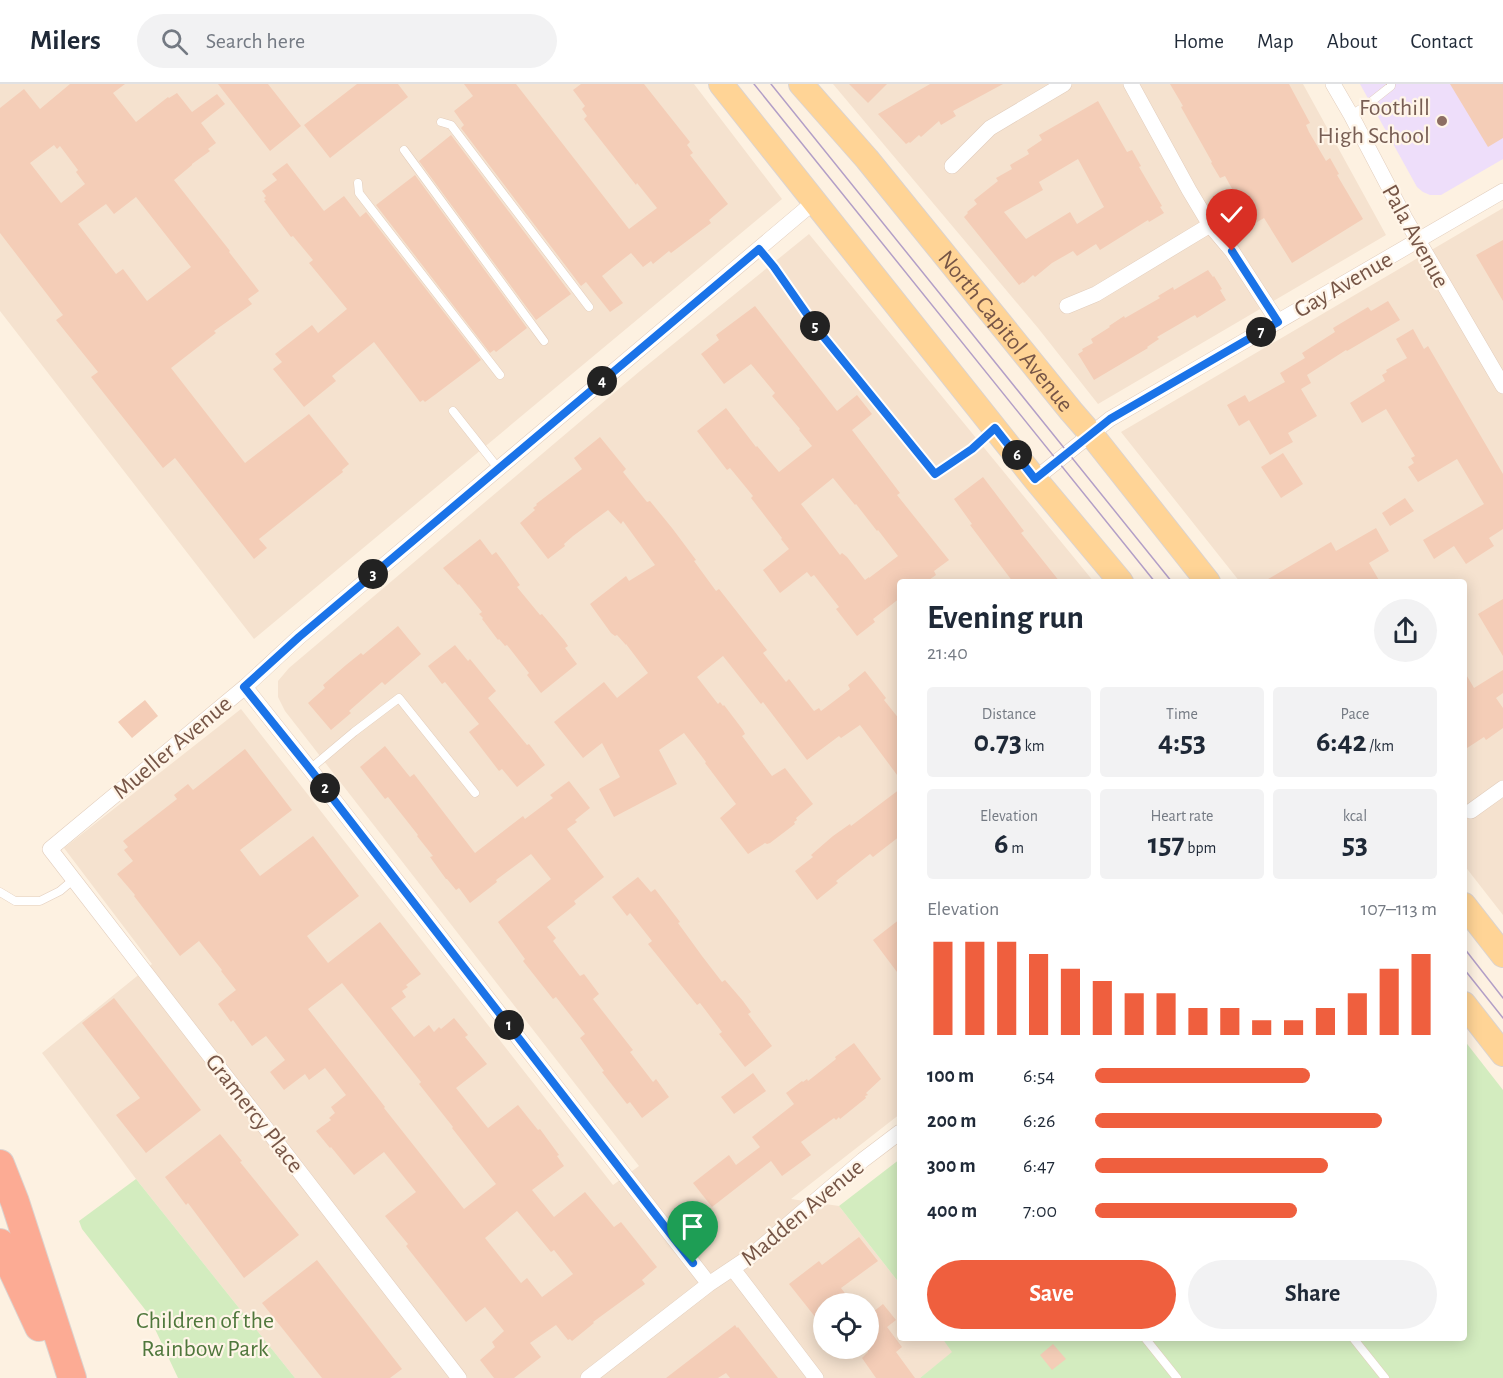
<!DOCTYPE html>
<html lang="en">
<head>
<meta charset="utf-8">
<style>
	:root { --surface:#fff; --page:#f2f2f3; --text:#1f2937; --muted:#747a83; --line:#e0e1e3; --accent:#ef5f3e }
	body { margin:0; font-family:"Alegreya Sans",sans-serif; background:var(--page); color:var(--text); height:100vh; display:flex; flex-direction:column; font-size:22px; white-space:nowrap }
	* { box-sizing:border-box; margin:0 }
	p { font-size:20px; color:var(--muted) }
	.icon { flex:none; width:33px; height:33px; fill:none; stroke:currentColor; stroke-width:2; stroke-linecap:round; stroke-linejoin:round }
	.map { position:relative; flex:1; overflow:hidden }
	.side { position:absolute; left:897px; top:495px; width:570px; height:762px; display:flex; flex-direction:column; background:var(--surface); border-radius:6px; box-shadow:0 3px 15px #0003 }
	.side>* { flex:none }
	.buttons { position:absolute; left:813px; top:1209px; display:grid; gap:12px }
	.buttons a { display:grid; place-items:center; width:66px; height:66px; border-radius:50%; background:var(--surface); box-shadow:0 3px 15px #0003; font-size:30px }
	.pin { position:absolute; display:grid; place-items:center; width:51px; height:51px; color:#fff; margin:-62px -26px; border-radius:50% 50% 50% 0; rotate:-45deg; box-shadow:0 0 6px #0007 }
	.pin .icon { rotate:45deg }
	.km { position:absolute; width:30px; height:30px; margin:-15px; border-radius:50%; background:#222; color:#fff; font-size:16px; line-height:30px; text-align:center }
	.round { display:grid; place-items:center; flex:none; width:63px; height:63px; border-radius:32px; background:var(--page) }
	.head { display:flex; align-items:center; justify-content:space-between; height:102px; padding:0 30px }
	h1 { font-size:33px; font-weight:600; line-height:45px }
	.stats { display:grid; grid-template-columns:repeat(3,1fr); gap:9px; height:102px; padding:6px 30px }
	.stats div { display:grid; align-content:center; border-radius:6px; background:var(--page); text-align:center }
	.stats b { font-size:30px; font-weight:600 }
	.stats small { font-size:16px; font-weight:400 }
	.stats p { font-size:16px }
	.chart { height:168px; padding:12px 30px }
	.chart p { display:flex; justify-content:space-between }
	.chart svg { width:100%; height:108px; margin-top:6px; stroke:var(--accent); stroke-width:6 }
	.action { display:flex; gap:12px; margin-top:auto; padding:12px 30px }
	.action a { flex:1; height:69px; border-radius:36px; background:var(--accent); color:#fff; font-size:24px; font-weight:600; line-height:69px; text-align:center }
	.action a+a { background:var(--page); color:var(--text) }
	ul { padding:0 30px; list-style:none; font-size:20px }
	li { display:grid; grid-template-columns:96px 72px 1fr; align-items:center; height:45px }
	li i { height:15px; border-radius:8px; background:var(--accent) }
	header { display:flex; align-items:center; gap:36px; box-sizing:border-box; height:84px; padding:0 30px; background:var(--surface); border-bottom:2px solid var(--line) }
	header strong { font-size:28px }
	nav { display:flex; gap:33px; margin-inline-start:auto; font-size:21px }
	.search { width:420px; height:54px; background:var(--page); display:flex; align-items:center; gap:15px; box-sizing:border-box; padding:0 21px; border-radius:33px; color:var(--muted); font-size:22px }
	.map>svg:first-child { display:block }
	.residential { fill:#f5e2cf; fill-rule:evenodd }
	.education { fill:#eedefa }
	.green { fill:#d3ecbf }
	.building { fill:#f4cdb7; fill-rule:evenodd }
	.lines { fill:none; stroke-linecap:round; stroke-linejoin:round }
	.service-casing { stroke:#e2cdbc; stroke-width:9 }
	.minor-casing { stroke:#e2cdbc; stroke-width:16 }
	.primary-casing { stroke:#dbd3cf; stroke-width:26 }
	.motorway-casing { stroke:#dbd3cf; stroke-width:30 }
	.service { stroke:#fff; stroke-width:8 }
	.minor { stroke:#fff; stroke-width:15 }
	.primary { stroke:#ffd496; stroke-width:24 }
	.motorway { stroke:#fcab94; stroke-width:28 }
	.tram { stroke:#b39fc7; stroke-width:1.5 }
	.route-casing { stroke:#fff; stroke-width:12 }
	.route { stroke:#1a73e8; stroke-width:8 }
	.education-dot { fill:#8d6e63; stroke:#fff5e8; stroke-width:2 }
	.labels { text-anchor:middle; stroke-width:4.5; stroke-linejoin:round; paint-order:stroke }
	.education-label { font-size:24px; fill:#785e54; stroke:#fff5e8; text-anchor:end }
	.street-label { font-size:24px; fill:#765546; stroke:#fff5e8 }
	.park-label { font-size:24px; fill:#4f773c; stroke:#fff5e8 }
</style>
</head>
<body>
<header>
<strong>Milers</strong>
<div class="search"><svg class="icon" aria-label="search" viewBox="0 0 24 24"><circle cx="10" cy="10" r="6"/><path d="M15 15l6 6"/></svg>Search here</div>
<nav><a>Home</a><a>Map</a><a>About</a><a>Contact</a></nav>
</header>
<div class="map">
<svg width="1503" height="1294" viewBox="0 0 1503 1294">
	<rect width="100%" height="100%" fill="#fdf1e1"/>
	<path class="residential" d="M0 0H694L782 115 254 555 0 227Z
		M833 0H1303L1386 151 1098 320 1038 244Z
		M1503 124V831L1464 781V498H1240L1121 348Z
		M809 150 1094 498H900V1030L791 1115 839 1122 900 1200V1254H942L953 1268 920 1294H295L136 1095 42 969 152 880 64 764 241 625 613 1101 639 1082 285 627 278 613V597L289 584 640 287ZM824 1220H868V1264H824Z"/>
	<path class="education" d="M1360 0H1503V75L1441 111H1430L1423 108 1417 103Z"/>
	<path class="green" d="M1464 956 1503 1006V1294H920L952 1268 942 1254H1464Z
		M900 1075V1200L839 1122Z
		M136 1095 295 1294H178L147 1228 82 1145 79 1137Z"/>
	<path class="building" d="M70 0H125L113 9 136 38 168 13 169 14 177 9 192 28 217 10 225 20 201 39 216 59 208 65 210 67 192 80V81L174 96 230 167 229 168 259 207 248 215 252 220 214 247 216 249 171 284 245 379 309 330 349 380 342 386 343 388 259 455 267 464 254 475 175 374 163 384 91 293 98 288 56 236 63 231 0 149V24L24 5 40 25ZM54 61 57 65 60 62 78 86 76 88 85 100 61 119 30 79ZM136 113 191 183 147 217 123 185 116 190 78 140 106 120 114 130Z
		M218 0H268L301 42 270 67Z
		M357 0H398L408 13 330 74 304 41Z
		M464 0H516L629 145 657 124 637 99 636 101 621 82 584 35 587 32 582 25 585 22 573 6 581 0H644L690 58 687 61 693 69 690 71 728 120 709 136 711 139 671 169 669 167 653 180 651 177 643 183 631 169 602 192 623 219 610 228 586 198 581 202 461 44 464 41 454 27 473 12Z
		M849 0H887L868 19Z
		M930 0H1003L953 27 956 32 941 41 939 37 921 53 919 51 910 59 909 58 906 60 878 30Z
		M1170 0H1289L1310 39 1306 41 1309 48 1326 77 1330 74 1339 90 1337 91 1363 135 1292 179 1264 134 1252 141 1225 92 1220 94 1211 79 1212 78 1190 39 1181 23 1183 22Z
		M1450 0H1503V54L1488 63Z
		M1098 17 1127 68 1132 66 1141 82 1139 83 1162 122 1160 123 1164 129 1149 138 1148 136 1100 166 1096 160 1077 172 1073 167 1052 179 1035 193 1033 191 1024 199 1023 198 1019 201 964 133 968 129 967 128 977 120 974 116 998 97 996 94 1012 85 1010 81 1029 70 1027 66 1042 56 1039 51ZM1078 75 1104 123 1077 140 1070 128 1026 155 1004 128 1043 106 1039 98Z
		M451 51 571 210 536 236 419 77Z
		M287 79 324 127 344 112 360 133 366 128 481 276 436 310 425 318 423 316 420 318 374 258 332 292 336 297 304 323 273 285 282 278 275 270 312 241 318 249 347 225 309 179 313 176 293 152 291 153 264 117 266 116 264 114 266 112 262 107 277 96 272 90Z
		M415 91 527 244 496 268 494 266 490 269 376 121Z
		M1503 156V217L1476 171Z
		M1208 186 1213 193 1214 192 1222 205 1220 206 1226 216 1197 234 1195 231 1157 253 1159 255 1147 263 1148 264 1094 296 1078 270 1083 267 1082 265 1093 259 1091 255 1110 243 1109 242 1124 232 1125 234 1160 214 1158 212 1173 203 1174 206Z
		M1388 217 1400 236 1347 267 1346 266 1307 291 1311 299 1301 305 1317 332 1288 349 1293 358 1270 371 1249 336 1239 342 1227 321 1245 311 1249 318 1285 298 1280 289 1305 274 1302 269 1335 248 1333 244 1368 223 1371 227Z
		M755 222 837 327 857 311 872 330 852 346 900 409 897 411 949 476 934 487 936 491 926 498H900V514L873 535 875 538 857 552 836 525 839 523 814 491 811 493 807 488 780 509 763 486 789 465 781 455 782 454 751 414 753 412 730 384 727 386 697 347 726 324 756 363 757 362 779 388 812 362 799 346 800 345 772 312 775 309 751 280 724 300 701 270 719 256 716 251ZM833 394 855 421 856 420 877 447 878 446 898 472 869 494V493L865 496 847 473 842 469 840 471 801 420Z
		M1413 245 1424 265 1428 262 1503 390V445L1489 454 1494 462 1466 480 1454 462 1434 475 1423 456 1484 420 1457 375 1418 398 1408 383 1414 379 1411 374 1415 372 1386 325 1362 339 1350 319 1385 297 1382 291 1387 288 1386 286 1407 274 1396 255Z
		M600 353 626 385 623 388 647 418 650 417 672 444 696 476 694 477 716 507 719 505 767 566 763 569 786 598 789 595 814 627 819 624 821 627 850 605 848 601 865 587 886 614 884 616 900 636V695L860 641 841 654 839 652 807 676 763 618 761 620 723 572 697 593 718 620 720 618 723 622 724 621 743 646 745 650 742 652 772 692 785 684 813 720 796 734 797 736 794 738 795 740 770 759 767 760 765 759 748 770 720 734 736 720 705 679 706 678 684 649 659 666 677 700 614 733 599 705 620 693 602 659 583 674 554 638 604 598 617 614 648 589 626 560V561L617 551 615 552 611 549 590 520 626 492 629 497 655 481 623 437 621 440 608 426 573 452 564 460 565 462 548 475 520 439 535 426 533 424 537 421 536 420 582 385 574 374Z
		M1283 369 1303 400 1281 414 1261 383Z
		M983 393 1024 447 1021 449 1060 498H1013L970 441 972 440 954 415Z
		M1405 414 1414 427 1390 442 1382 429Z
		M1376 444 1389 467 1369 479 1380 498H1263L1331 458 1336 467Z
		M480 455 492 471 496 468 505 480 520 501 517 503 540 531 542 530 564 556 568 562 565 564 577 580 541 609 527 591 529 589 507 561 505 562 499 555 498 556 482 535 483 534 479 530 482 528 459 500 458 501 443 484Z
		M1503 515V572L1478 530Z
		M398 542 421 570 385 601 382 598 349 627 351 629 331 646 308 619 325 604 323 601 346 581 361 569 363 571Z
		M455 561 468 577 470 575 496 607 488 614 527 661 529 660 545 681 517 703 502 685 499 687 469 648 479 640 445 598 442 600 428 582Z
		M1503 586V609L1496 614 1503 624V644L1486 656 1484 653 1464 666V587L1474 604Z
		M145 616 158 632 132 654 118 638Z
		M385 662 410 693 414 690 475 769 523 732 525 735 553 714 550 711 569 697 590 724 575 736 577 738 567 745 604 793 574 817 576 820 547 843 556 854 553 857 580 892 584 890 599 910 593 915 633 966 630 968 653 998 656 995 669 1013 642 1034 630 1018 627 1020 602 988 604 987 580 954 585 950 556 913 553 915 523 877 525 875 498 838 551 795 531 770 496 796 497 798 470 819 459 804 456 806 447 795H446L430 773 433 772 417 752 418 751 388 713 385 715 360 683Z
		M245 665 292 726 240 766 260 792 313 752 359 812 307 852 328 879 380 838 421 890 406 901 408 903 402 907 406 913 391 924 414 953 429 941 434 948 439 943 441 945 454 934 468 951 465 953 487 980 456 1004 488 1044 518 1021 538 1046 540 1045 559 1071 557 1072 564 1082 532 1106 554 1133 585 1108 614 1143 621 1138 657 1183 642 1196 645 1200 593 1238 594 1239 572 1257 570 1255 568 1256 556 1241 530 1259 541 1273 514 1294H494L480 1276 495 1263 492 1258 504 1247 485 1223 466 1238 406 1162 408 1160 385 1132 416 1108 384 1068 354 1091 331 1063 330 1064 316 1047 331 1036 329 1034 335 1029 331 1023 346 1011 325 984 309 996 305 990 284 1006 270 988 285 976 266 952 252 962 233 936 231 938 218 920 236 906 221 887 222 886 199 857 180 872 134 812 135 811 117 790 133 777 124 766 128 763 123 757 177 715 174 711 188 700 193 706ZM342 899 421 998 419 1000 453 1043 452 1044 496 1100 464 1125 384 1024 385 1023 308 925ZM517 1127 551 1168 554 1166 573 1190 542 1213 527 1194 521 1199 485 1154Z
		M900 705V752L873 773 870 770 836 797 838 799 817 816 795 787 813 773 811 771 833 752 850 740 851 742Z
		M638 793 651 808 655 805 680 838 678 839 702 872 722 898 725 896 743 917 751 928 748 930 772 962 745 983 719 950 722 948 700 919 697 921 648 860 652 857 630 829 627 832 612 813Z
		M900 835V892L873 856Z
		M114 914 201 1026 146 1069 116 1031 140 1014 82 939Z
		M854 959 881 995 866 1009 868 1011 865 1012 866 1014 840 1035 839 1033 836 1036 834 1034 801 1058 811 1071 782 1092 771 1077 712 1123 693 1099 729 1071 736 1081 760 1063 752 1053 794 1020 786 1009 802 997 803 998 807 995 808 997 836 975 835 973Z
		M753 989 766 1007 734 1030 721 1013Z
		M220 1050 242 1077 240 1078 299 1151 244 1194 188 1119 186 1121 165 1093Z
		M859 1153 878 1177 841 1204 853 1220H824V1244L789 1200 819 1177 822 1181Z
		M317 1176 402 1285 390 1294H322L262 1219Z
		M883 1220 896 1236 887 1243 902 1263 896 1268 915 1294H876L862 1274 868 1268V1232Z
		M735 1241 737 1244 738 1243 778 1294H730L726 1289 718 1294H666Z
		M1053 1260 1066 1275 1052 1286 1040 1271Z"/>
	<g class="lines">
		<g class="service-casing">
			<path id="service" d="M1351 31 1367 21 1391 2V0
				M441 38 451 41 589 223
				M404 66 544 257
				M358 99 359 109 500 291
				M759 165 774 183 818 246 935 390 972 365 993 346
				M453 327 498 384
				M310 685 354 648 399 614 475 709
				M0 808 15 817H40L60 807 74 795
				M1145 1254 1177 1294
				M1353 1254 1385 1294"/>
		</g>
		<g class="minor-casing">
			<path id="minor" d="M1131 0 1189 106 1210 141 1232 167 1278 238
				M1333 0 1351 31 1405 134 1503 302
				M952 82 990 44 1064 0
				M1067 222 1096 210 1210 141
				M1035 395 1110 335 1503 107
				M245 603 310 685 709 1200
				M1471 727 1503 704
				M733 1185 816 1294
				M459 1294 50 765 245 603 299 553 814 118
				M588 1294 709 1200 751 1172 863 1076 900 1048"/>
		</g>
		<g class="primary-casing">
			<g id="primary">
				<path d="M721 0 1035 395 1121 498"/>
				<path id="s1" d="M801 0 867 75 1071 327 1091 350 1208 498"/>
				<path d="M1464 821 1503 871"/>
				<path d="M1464 920 1503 970"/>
			</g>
		</g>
		<g class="motorway-casing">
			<path id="motorway" d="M0 1080 15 1118 72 1294
				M0 1159 39 1243"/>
		</g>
		<use href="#service" class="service"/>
		<use href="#minor" class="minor"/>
		<use href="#primary" class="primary"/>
		<use href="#motorway" class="motorway"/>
		<path class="tram" d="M754 0 1155 498
			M771 0 1172 498
			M1464 864 1503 914
			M1464 885 1503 934"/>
	</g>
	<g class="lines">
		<g class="route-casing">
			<path id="route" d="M693 1179 310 685 244 603 299 553 759 165 774 183 818 246 935 390 972 365 995 344 1035 395 1110 335 1278 238 1232 167"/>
		</g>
		<use href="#route" class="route"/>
	</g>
	<circle class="education-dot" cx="1442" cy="37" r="6"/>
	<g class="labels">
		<g class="education-label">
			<text x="1430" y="31">Foothill<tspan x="1430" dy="28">High School</tspan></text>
		</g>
		<g class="street-label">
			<text transform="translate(1416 152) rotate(61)" y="8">Pala Avenue</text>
			<text transform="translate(1343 200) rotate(-30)" y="8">Gay Avenue</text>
			<text dy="8" stroke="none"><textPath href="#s1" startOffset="321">North Capitol Avenue</textPath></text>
			<text transform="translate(172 663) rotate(-40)" y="8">Mueller Avenue</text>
			<text transform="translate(255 1029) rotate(52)" y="8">Gramercy Place</text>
			<text transform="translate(802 1128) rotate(-40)" y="8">Madden Avenue</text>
		</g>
		<g class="park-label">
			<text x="205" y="1244">Children of the<tspan x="205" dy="28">Rainbow Park</tspan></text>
		</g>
	</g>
</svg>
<div class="buttons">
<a><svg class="icon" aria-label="locate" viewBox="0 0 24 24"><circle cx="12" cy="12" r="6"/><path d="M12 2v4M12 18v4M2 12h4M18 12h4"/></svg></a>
</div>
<div class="pin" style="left:693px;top:1179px;background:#1e9e55"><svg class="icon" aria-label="arrive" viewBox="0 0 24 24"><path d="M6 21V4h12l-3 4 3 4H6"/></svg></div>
<div class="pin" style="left:1232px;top:167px;background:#d93025"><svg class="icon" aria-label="check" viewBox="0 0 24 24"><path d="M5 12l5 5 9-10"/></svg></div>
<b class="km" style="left:509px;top:941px">1</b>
<b class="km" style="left:325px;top:704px">2</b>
<b class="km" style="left:373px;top:490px">3</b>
<b class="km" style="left:602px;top:297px">4</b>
<b class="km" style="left:815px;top:242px">5</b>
<b class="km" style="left:1017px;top:371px">6</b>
<b class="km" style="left:1261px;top:248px">7</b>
<section class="side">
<div class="head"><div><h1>Evening run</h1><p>21:40</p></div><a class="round"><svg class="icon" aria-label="share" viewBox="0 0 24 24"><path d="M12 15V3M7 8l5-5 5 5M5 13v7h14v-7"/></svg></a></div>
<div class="stats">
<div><p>Distance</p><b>0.73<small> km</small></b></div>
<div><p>Time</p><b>4:53</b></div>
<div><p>Pace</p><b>6:42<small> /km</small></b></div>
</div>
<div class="stats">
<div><p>Elevation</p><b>6<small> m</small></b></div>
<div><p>Heart rate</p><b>157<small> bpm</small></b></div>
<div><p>kcal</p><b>53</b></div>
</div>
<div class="chart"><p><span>Elevation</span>107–113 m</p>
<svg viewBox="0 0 160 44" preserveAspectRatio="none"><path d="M5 44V6M15 44V6M25 44V6M35 44V11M45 44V17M55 44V22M65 44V27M75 44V27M85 44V33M95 44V33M105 44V38M115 44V38M125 44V33M135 44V27M145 44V17M155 44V11"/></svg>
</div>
<ul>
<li><b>100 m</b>6:54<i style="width:63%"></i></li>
<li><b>200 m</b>6:26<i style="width:84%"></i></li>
<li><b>300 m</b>6:47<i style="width:68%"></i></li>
<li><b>400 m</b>7:00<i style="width:59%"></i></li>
</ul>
<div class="action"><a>Save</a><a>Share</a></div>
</section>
</div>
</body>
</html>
